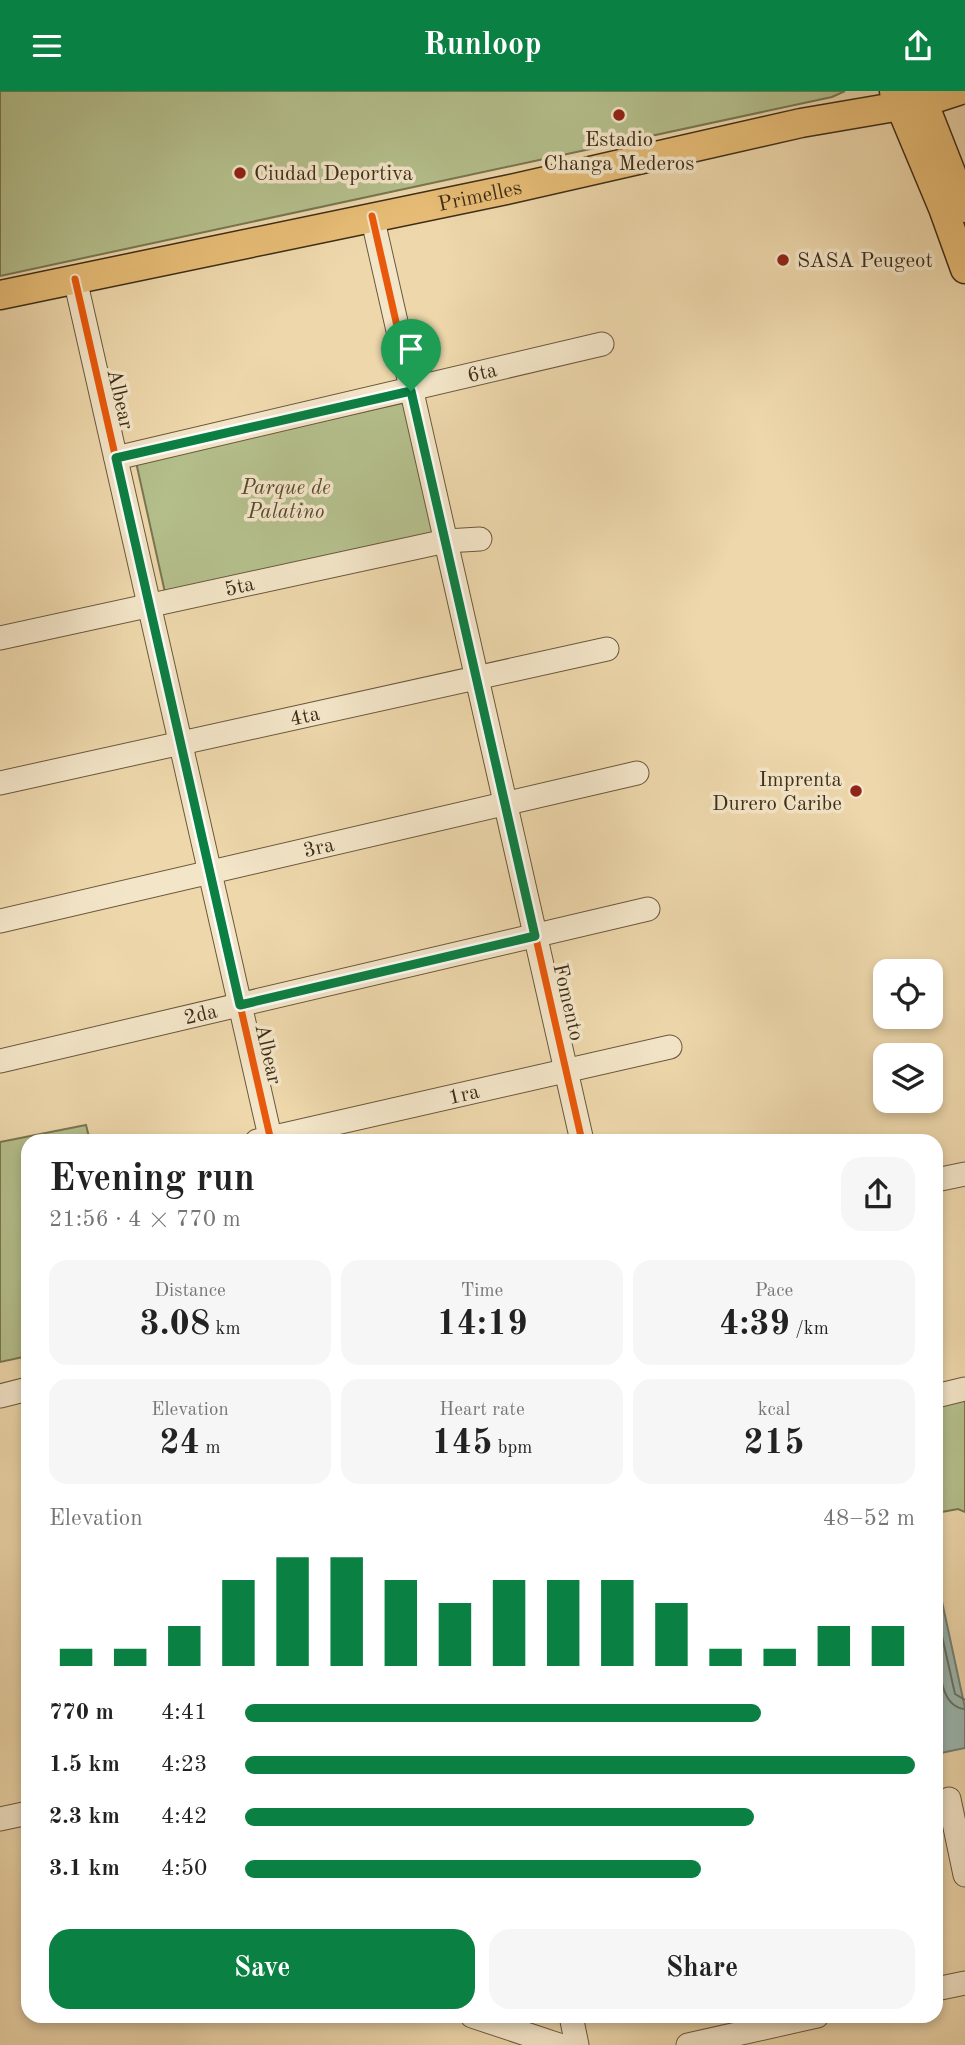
<!DOCTYPE html>
<html lang="en">
<head>
<meta charset="utf-8">
<style>
	:root { --surface:#fff; --page:#f6f6f6; --text:#222; --muted:#767676; --accent:#0b8043 }
	body { margin:0; font-family:"Old Standard TT",serif; background:var(--page); color:var(--text); height:100vh; display:flex; flex-direction:column; font-size:26px; white-space:nowrap }
	* { box-sizing:border-box; margin:0 }
	p { font-size:23px; color:var(--muted) }
	.icon { flex:none; width:38px; height:38px; fill:none; stroke:currentColor; stroke-width:2; stroke-linecap:round; stroke-linejoin:round }
	.map { position:relative; flex:1; overflow:hidden }
	.sheet { position:absolute; left:21px; top:1043px; width:922px; height:889px; display:flex; flex-direction:column; background:var(--surface); border-radius:21px; box-shadow:0 4px 10px #0003 }
	.sheet>* { flex:none }
	.buttons { position:absolute; left:873px; top:868px; display:grid; gap:14px }
	.buttons a { display:grid; place-items:center; width:70px; height:70px; border-radius:14px; background:var(--surface); box-shadow:0 4px 10px #0003; font-size:35px }
	.pin { position:absolute; display:grid; place-items:center; width:60px; height:60px; color:#fff; margin:-72px -30px; border-radius:50% 50% 50% 0; rotate:-45deg; box-shadow:0 0 7px #0007 }
	.pin .icon { rotate:45deg }
	.round { display:grid; place-items:center; flex:none; width:74px; height:74px; border-radius:21px; background:var(--page) }
	.summary { display:flex; align-items:center; justify-content:space-between; height:119px; padding:0 28px }
	h1 { font-size:38px; font-weight:700; line-height:52px }
	.figures { display:grid; grid-template-columns:repeat(3,1fr); gap:10px; height:119px; padding:7px 28px }
	.figures div { display:grid; align-content:center; border-radius:18px; background:var(--page); text-align:center }
	.figures b { font-size:35px; font-weight:700 }
	.figures small { font-size:19px; font-weight:400 }
	.figures p { font-size:19px }
	.chart { height:196px; padding:14px 28px }
	.chart p { display:flex; justify-content:space-between }
	.chart svg { width:100%; height:126px; margin-top:7px; stroke:var(--accent); stroke-width:6 }
	.button { display:flex; gap:14px; margin-top:auto; padding:14px 28px }
	.button a { flex:1; height:80px; border-radius:21px; background:var(--accent); color:#fff; font-size:28px; font-weight:700; line-height:80px; text-align:center }
	.button a+a { background:var(--page); color:var(--text) }
	ul { padding:0 28px; list-style:none; font-size:23px }
	li { display:grid; grid-template-columns:112px 84px 1fr; align-items:center; height:52px }
	li i { height:18px; border-radius:9px; background:var(--accent) }
	header { display:flex; justify-content:space-between; align-items:center; height:91px; padding:0 28px; background:var(--accent); color:#fff; font-size:32px; font-weight:700 }
	.map>svg:first-child { display:block }
	.green { fill:#b4bf8c; stroke:#797652; stroke-width:2 }
	.water { fill:#9bb8b2; stroke:#768174; stroke-width:2 }
	.lines { fill:none; stroke-linecap:round; stroke-linejoin:round }
	.shore { stroke:#6c7365; stroke-width:2 }
	.minor-casing { stroke:#6a583d; stroke-width:25 }
	.major-casing { stroke:#3e2e18; stroke-width:31 }
	.minor { stroke:#f3e5c8; stroke-width:23 }
	.major { stroke:#e6bc76; stroke-width:28 }
	.cycleway-casing { stroke:#f3e5c8; stroke-width:11 }
	.cycleway { stroke:#e8590c; stroke-width:7 }
	.route-casing { stroke:#fff; stroke-width:14 }
	.route { stroke:#0b8043; stroke-width:9 }
	.poi-dot { fill:#8f2418; stroke:#f3e5c8; stroke-width:2.5 }
	.labels { text-anchor:middle; stroke-width:7; stroke-linejoin:round; paint-order:stroke }
	.poi-label { font-size:21px; fill:#3e2e18; stroke:#f3e5c8; text-anchor:start }
	.street-label { font-size:21px; fill:#3e2e18; stroke:#f3e5c8 }
	.park-label { font-size:21px; font-style:italic; fill:#564b2f; stroke:#f3e5c8 }
</style>
</head>
<body>
<header><svg class="icon" aria-label="menu" viewBox="0 0 24 24"><path d="M4 6h16M4 12h16M4 18h16"/></svg>Runloop<svg class="icon" aria-label="share" viewBox="0 0 24 24"><path d="M12 15V3M7 8l5-5 5 5M5 13v7h14v-7"/></svg></header>
<div class="map">
<svg width="965" height="1954" viewBox="0 0 965 1954">
	<rect width="100%" height="100%" fill="#edd7ab"/>
	<filter id="stains"><feTurbulence type="fractalNoise" baseFrequency=".00286" numOctaves="4"/><feColorMatrix values="0 0 0 0 .2 0 0 0 0 .09 0 0 0 0 .02 0 0 0 .5 -.17"/></filter>
	<radialGradient id="worn" r=".72"><stop offset=".6" stop-color="#630" stop-opacity="0"/><stop offset="1" stop-color="#630" stop-opacity=".3"/></radialGradient>
	<path class="green" d="M0 0H845L832 6 0 185Z
		M407 311 437 445 166 506 136 371Z
		M86 1034 90 1050H28V1265L0 1271V1051Z
		M965 1308V1421L958 1418 936 1422V1314Z"/>
	<path class="water" d="M941 1506 965 1617V1657L936 1663V1507Z"/>
	<g class="lines">
		<path class="shore" d="M936 1518 955 1603 965 1609
			M936 1559C940 1578 940 1616 965 1618"/>
		<g class="minor-casing">
			<g id="minor">
				<path d="M372 125 582 1050"/>
				<path d="M75 188 271 1050"/>
				<path id="s1" d="M116 367 602 253"/>
				<path id="s2" d="M0 547 446 450 480 448"/>
				<path id="s3" d="M0 692 607 558"/>
				<path id="s4" d="M0 830 637 682"/>
				<path id="s5" d="M0 970 648 818"/>
				<path id="s6" d="M257 1050 670 956"/>
				<path d="M936 1089 965 1083"/>
				<path d="M0 1305 28 1298"/>
				<path d="M936 1305 965 1298"/>
				<path d="M949 1708 965 1784"/>
				<path d="M0 1728 28 1722"/>
				<path d="M936 1898 965 1892"/>
				<path d="M472 1925 559 1954"/>
				<path d="M571 1925 577 1954"/>
				<path d="M688 1954 817 1925"/>
			</g>
		</g>
		<g class="major-casing">
			<g id="major">
				<path d="M894 0 943 117 965 178"/>
				<path d="M919 0 965 117"/>
				<path id="s7" d="M0 204 506 99 801 32 924 11 958 0"/>
			</g>
		</g>
		<use href="#minor" class="minor"/>
		<use href="#major" class="major"/>
		<g class="cycleway-casing">
			<path id="cycleway" d="M372 125 582 1050
				M75 188 271 1050"/>
		</g>
		<use href="#cycleway" class="cycleway"/>
	</g>
	<g class="lines">
		<g class="route-casing">
			<path id="route" d="M411 300 535 845 240 914 116 367Z"/>
		</g>
		<use href="#route" class="route"/>
	</g>
	<g class="poi-dot">
		<circle cx="619" cy="24" r="7"/>
		<circle cx="240" cy="82" r="7"/>
		<circle cx="783" cy="169" r="7"/>
		<circle cx="856" cy="700" r="7"/>
	</g>
	<g class="labels">
		<g class="poi-label">
			<text x="619" y="55" text-anchor="middle">Estadio<tspan x="619" dy="24">Changa Mederos</tspan></text>
			<text x="254" y="89">Ciudad Deportiva</text>
			<text x="797" y="176">SASA Peugeot</text>
			<text x="842" y="695" text-anchor="end">Imprenta<tspan x="842" dy="24">Durero Caribe</tspan></text>
		</g>
		<g class="street-label">
			<text dy="7" stroke="none"><textPath href="#s7" startOffset="490">Primelles</textPath></text>
			<text dy="7" stroke="none"><textPath href="#s1" startOffset="376">6ta</textPath></text>
			<text transform="translate(121 308) rotate(77)" y="7">Albear</text>
			<text dy="7" stroke="none"><textPath href="#s2" startOffset="245">5ta</textPath></text>
			<text dy="7" stroke="none"><textPath href="#s3" startOffset="312">4ta</textPath></text>
			<text dy="7" stroke="none"><textPath href="#s4" startOffset="327">3ra</textPath></text>
			<text transform="translate(569 911) rotate(77)" y="7">Fomento</text>
			<text dy="7" stroke="none"><textPath href="#s5" startOffset="206">2da</textPath></text>
			<text transform="translate(269 963) rotate(77)" y="7">Albear</text>
			<text dy="7" stroke="none"><textPath href="#s6" startOffset="212">1ra</textPath></text>
		</g>
		<g class="park-label">
			<text x="286" y="403">Parque de<tspan x="286" dy="24">Palatino</tspan></text>
		</g>
	</g>
	<rect width="100%" height="100%" filter="url(#stains)"/>
	<rect width="100%" height="100%" fill="url(#worn)"/>
</svg>
<div class="buttons">
<a><svg class="icon" aria-label="locate" viewBox="0 0 24 24"><circle cx="12" cy="12" r="6"/><path d="M12 2v4M12 18v4M2 12h4M18 12h4"/></svg></a>
<a><svg class="icon" aria-label="layers" viewBox="0 0 24 24"><path d="M12 4l9 5-9 5-9-5zM3 14l9 5 9-5"/></svg></a>
</div>
<div class="pin" style="left:411px;top:300px;background:#1e9e55"><svg class="icon" aria-label="arrive" viewBox="0 0 24 24"><path d="M6 21V4h12l-3 4 3 4H6"/></svg></div>
<section class="sheet">
<div class="summary"><div><h1>Evening run</h1><p>21:56 · 4 × 770 m</p></div><a class="round"><svg class="icon" aria-label="share" viewBox="0 0 24 24"><path d="M12 15V3M7 8l5-5 5 5M5 13v7h14v-7"/></svg></a></div>
<div class="figures">
<div><p>Distance</p><b>3.08<small> km</small></b></div>
<div><p>Time</p><b>14:19</b></div>
<div><p>Pace</p><b>4:39<small> /km</small></b></div>
</div>
<div class="figures">
<div><p>Elevation</p><b>24<small> m</small></b></div>
<div><p>Heart rate</p><b>145<small> bpm</small></b></div>
<div><p>kcal</p><b>215</b></div>
</div>
<div class="chart"><p><span>Elevation</span>48–52 m</p>
<svg viewBox="0 0 160 44" preserveAspectRatio="none"><path d="M5 44V38M15 44V38M25 44V30M35 44V14M45 44V6M55 44V6M65 44V14M75 44V22M85 44V14M95 44V14M105 44V14M115 44V22M125 44V38M135 44V38M145 44V30M155 44V30"/></svg>
</div>
<ul>
<li><b>770 m</b>4:41<i style="width:77%"></i></li>
<li><b>1.5 km</b>4:23<i style="width:100%"></i></li>
<li><b>2.3 km</b>4:42<i style="width:76%"></i></li>
<li><b>3.1 km</b>4:50<i style="width:68%"></i></li>
</ul>
<div class="button"><a>Save</a><a>Share</a></div>
</section>
</div>
</body>
</html>
